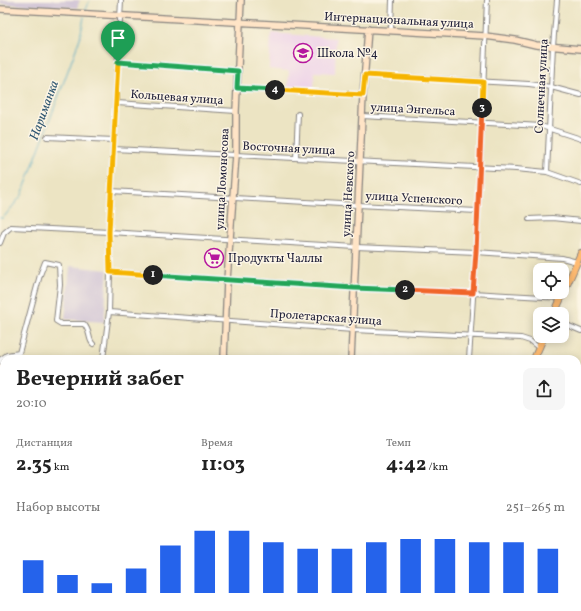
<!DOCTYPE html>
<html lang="ru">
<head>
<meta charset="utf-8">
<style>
	:root { --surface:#fff; --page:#f6f6f6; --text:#222; --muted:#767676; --accent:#2563eb }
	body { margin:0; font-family:Vollkorn,serif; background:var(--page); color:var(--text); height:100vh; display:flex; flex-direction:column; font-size:15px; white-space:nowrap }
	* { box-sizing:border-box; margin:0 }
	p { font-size:13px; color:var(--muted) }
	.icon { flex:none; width:22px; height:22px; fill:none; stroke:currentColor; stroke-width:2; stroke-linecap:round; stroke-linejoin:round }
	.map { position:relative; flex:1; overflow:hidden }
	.side { position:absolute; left:0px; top:355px; width:581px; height:256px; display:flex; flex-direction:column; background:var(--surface); border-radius:12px 12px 0 0; box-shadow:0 2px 10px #0003 }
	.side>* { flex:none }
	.buttons { position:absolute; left:533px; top:263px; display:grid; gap:8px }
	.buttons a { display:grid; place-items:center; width:36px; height:36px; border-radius:8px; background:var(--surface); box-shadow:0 2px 10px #0003; font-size:20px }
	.pin { position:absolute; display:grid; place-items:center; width:34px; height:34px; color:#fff; margin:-41px -17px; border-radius:50% 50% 50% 0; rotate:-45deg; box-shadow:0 0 4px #0007 }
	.pin .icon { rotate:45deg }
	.km { position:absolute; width:20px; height:20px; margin:-10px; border-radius:50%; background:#222; color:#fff; font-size:11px; line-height:20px; text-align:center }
	.round { display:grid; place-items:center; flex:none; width:42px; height:42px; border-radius:8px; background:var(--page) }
	.head { display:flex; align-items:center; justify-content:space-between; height:68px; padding:0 16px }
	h1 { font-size:22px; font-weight:700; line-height:30px }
	.stats { display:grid; grid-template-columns:repeat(3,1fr); gap:6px; height:68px; padding:4px 16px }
	.stats div { display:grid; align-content:center }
	.stats b { font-size:20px; font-weight:700 }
	.stats small { font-size:11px; font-weight:400 }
	.stats p { font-size:11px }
	.chart { height:112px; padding:8px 16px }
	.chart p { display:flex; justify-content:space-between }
	.chart svg { width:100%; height:72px; margin-top:4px; stroke:var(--accent); stroke-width:6 }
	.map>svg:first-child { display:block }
	.built { fill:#edd1e9 }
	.industrial { fill:#ccbfd4 }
	.green { fill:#9bd487; stroke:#5e7b61 }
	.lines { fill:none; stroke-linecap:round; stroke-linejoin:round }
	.stream { stroke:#46a6c5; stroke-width:1 }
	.street-casing { stroke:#87837f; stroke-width:6 }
	.secondary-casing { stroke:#87837f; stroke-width:8 }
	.primary-casing { stroke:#87837f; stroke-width:8 }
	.street { stroke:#fff; stroke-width:4 }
	.secondary { stroke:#ffe4c6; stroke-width:5.5 }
	.primary { stroke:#ffbb71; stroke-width:6 }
	.split-1-casing { stroke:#fff; stroke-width:8 }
	.split-2-casing { stroke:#fff; stroke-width:8 }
	.split-3-casing { stroke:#fff; stroke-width:8 }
	.split-4-casing { stroke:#fff; stroke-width:8 }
	.split-5-casing { stroke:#fff; stroke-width:8 }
	.split-1 { stroke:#f5b400; stroke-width:5 }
	.split-2 { stroke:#22a559; stroke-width:5 }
	.split-3 { stroke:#f0652b; stroke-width:5 }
	.split-4 { stroke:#f5b400; stroke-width:5 }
	.split-5 { stroke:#22a559; stroke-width:5 }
	.labels { text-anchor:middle; stroke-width:3; stroke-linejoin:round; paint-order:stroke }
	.street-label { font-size:12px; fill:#22223b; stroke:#fcf5e5 }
	.poi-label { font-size:12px; fill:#22223b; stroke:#fcf5e5; text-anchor:start }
	.water-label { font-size:13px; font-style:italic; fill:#305772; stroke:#fcf5e5 }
</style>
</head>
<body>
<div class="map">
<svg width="581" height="611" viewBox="0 0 581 611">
	<rect width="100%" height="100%" fill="#fcf5e5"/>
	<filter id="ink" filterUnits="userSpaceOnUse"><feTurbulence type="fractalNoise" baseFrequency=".025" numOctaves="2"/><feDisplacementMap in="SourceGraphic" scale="8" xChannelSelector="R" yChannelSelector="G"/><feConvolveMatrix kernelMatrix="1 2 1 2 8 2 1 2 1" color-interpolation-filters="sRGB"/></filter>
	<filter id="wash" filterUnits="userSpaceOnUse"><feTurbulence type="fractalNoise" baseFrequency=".012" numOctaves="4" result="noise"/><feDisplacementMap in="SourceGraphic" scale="16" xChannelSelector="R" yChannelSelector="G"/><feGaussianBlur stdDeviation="0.9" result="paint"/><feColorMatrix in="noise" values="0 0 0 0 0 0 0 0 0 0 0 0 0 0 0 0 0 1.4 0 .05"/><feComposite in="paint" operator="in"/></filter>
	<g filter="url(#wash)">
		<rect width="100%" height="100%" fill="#ece4c3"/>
		<path class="built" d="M271 33 336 38 335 73 315 72 314 88 288 87 289 71 269 69Z"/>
		<path class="industrial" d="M0 0H80L77 8 0 4Z
			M70 266 108 270 104 322 65 319Z
			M0 392H4V480L0 486Z
			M581 474V582L577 580V484Z
			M0 582 4 584V607H47L51 610V611H0Z"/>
		<path class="green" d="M577 421 581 422V469L577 479Z
			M577 593 581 595V611H529L531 607H577Z
			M117 607H297L294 611H116Z"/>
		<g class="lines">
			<path class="stream" d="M85 12 90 0
				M0 218H3L22 195 80 38 84 17"/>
		</g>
	</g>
	<g filter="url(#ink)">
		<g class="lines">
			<g class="street-casing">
				<path id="street" d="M391 30 392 0
					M119 62 238 71
					M365 75 529 84 551 87 581 95
					M237 88 363 95
					M117 103 236 111
					M362 116 541 126 581 139
					M47 137 114 140
					M113 149 516 169 547 172 581 184
					M296 158 298 114
					M547 172 553 46 557 0
					M111 191 358 205 477 211
					M529 219 552 218 581 221
					M109 232 356 247 476 252 562 258 577 262
					M0 243 4 233 11 227 109 232
					M110 272 354 288 473 293 561 298
					M109 312 353 330 521 338 530 341 539 348
					M562 323 581 331
					M103 359 109 312 110 272 109 232 121 0
					M469 359 476 252 487 0
					M0 362V360L7 355 19 353 40 275 45 262 59 265 60 285 56 321 61 324H84C91 332 88 340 93 344
					M577 384 581 386
					M577 413 581 415
					M577 589 581 591
					M86 611 88 607
					M232 611 235 607
					M315 611 317 607
					M364 611 366 607
					M510 611 512 607"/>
			</g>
			<g class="secondary-casing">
				<path id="secondary" d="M0 9 485 36 515 40 536 45 581 49
					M224 359 227 280 236 155V111L241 0
					M351 359 363 95 368 29"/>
			</g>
			<g class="primary-casing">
				<path id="primary" d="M554 314 581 253
					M534 359 544 336
					M0 368H4
					M424 611 426 607"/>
			</g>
			<use href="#street" class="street"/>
			<use href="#secondary" class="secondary"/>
			<use href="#primary" class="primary"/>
		</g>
	</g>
	<g class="lines" filter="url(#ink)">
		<g class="split-1-casing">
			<path id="split-1" d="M118 62 109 232 110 272 153 275"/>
		</g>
		<g class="split-2-casing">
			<path id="split-2" d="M153 275 354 288 405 290"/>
		</g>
		<g class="split-3-casing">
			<path id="split-3" d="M405 290 473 293 476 252 482 108"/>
		</g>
		<g class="split-4-casing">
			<path id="split-4" d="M275 90 363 95 365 75 483 82 482 108"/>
		</g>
		<g class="split-5-casing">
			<path id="split-5" d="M118 62 238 71 237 88 275 90"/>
		</g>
		<use href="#split-1" class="split-1"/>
		<use href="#split-2" class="split-2"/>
		<use href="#split-3" class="split-3"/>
		<use href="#split-4" class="split-4"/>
		<use href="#split-5" class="split-5"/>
	</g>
	<defs>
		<g id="school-ring" transform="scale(1)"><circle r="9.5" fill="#fcf5e5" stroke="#b5179e" stroke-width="1.5"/><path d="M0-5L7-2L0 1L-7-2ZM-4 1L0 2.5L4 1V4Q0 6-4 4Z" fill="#b5179e"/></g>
		<g id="supermarket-ring" transform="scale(1)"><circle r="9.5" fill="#fcf5e5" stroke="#b5179e" stroke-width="1.5"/><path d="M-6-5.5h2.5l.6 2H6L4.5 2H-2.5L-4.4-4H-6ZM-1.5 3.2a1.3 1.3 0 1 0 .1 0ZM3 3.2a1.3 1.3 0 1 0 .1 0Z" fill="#b5179e"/></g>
	</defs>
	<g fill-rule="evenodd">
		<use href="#school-ring" x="303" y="53"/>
		<use href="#supermarket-ring" x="214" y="258"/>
	</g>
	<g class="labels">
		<g class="street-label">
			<text transform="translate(399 20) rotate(3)" y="4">Интернациональная улица</text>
			<text transform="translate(541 86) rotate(-87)" y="4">Солнечная улица</text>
			<text transform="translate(177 97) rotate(4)" y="4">Кольцевая улица</text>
			<text transform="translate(413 109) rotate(3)" y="4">улица Энгельса</text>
			<text transform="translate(289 148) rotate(3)" y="4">Восточная улица</text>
			<text transform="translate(222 179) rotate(-87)" y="4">улица Ломоносова</text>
			<text transform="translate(348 194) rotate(-87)" y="4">улица Невского</text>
			<text transform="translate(414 198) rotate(3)" y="4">улица Успенского</text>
			<text transform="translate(326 317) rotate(4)" y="4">Пролетарская улица</text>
		</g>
		<g class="poi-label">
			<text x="317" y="57">Школа №4</text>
			<text x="228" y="262">Продукты Чаллы</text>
		</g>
		<g class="water-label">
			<text transform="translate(43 110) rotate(-70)" y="5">Нариманка</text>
		</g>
	</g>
</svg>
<div class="buttons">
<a><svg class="icon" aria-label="locate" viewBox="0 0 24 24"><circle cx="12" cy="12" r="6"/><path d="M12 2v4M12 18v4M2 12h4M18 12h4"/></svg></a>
<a><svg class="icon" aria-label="layers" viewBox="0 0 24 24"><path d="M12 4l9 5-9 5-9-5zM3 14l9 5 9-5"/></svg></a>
</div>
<div class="pin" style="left:118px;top:62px;background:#1e9e55"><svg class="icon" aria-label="arrive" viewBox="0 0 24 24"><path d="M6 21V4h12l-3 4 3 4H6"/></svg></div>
<b class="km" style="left:153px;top:275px">1</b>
<b class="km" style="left:405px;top:290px">2</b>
<b class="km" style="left:482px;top:108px">3</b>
<b class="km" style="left:275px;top:90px">4</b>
<section class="side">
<div class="head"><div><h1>Вечерний забег</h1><p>20:10</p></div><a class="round"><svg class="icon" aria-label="share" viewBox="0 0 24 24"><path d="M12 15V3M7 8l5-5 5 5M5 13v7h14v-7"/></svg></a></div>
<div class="stats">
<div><p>Дистанция</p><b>2.35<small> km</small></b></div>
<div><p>Время</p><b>11:03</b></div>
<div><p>Темп</p><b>4:42<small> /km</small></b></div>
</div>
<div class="chart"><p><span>Набор высоты</span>251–265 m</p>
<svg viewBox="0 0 160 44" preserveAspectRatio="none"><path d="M5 44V24M15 44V33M25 44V38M35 44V29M45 44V15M55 44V6M65 44V6M75 44V13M85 44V17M95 44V17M105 44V13M115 44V11M125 44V11M135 44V13M145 44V13M155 44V17"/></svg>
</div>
</section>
</div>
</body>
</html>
